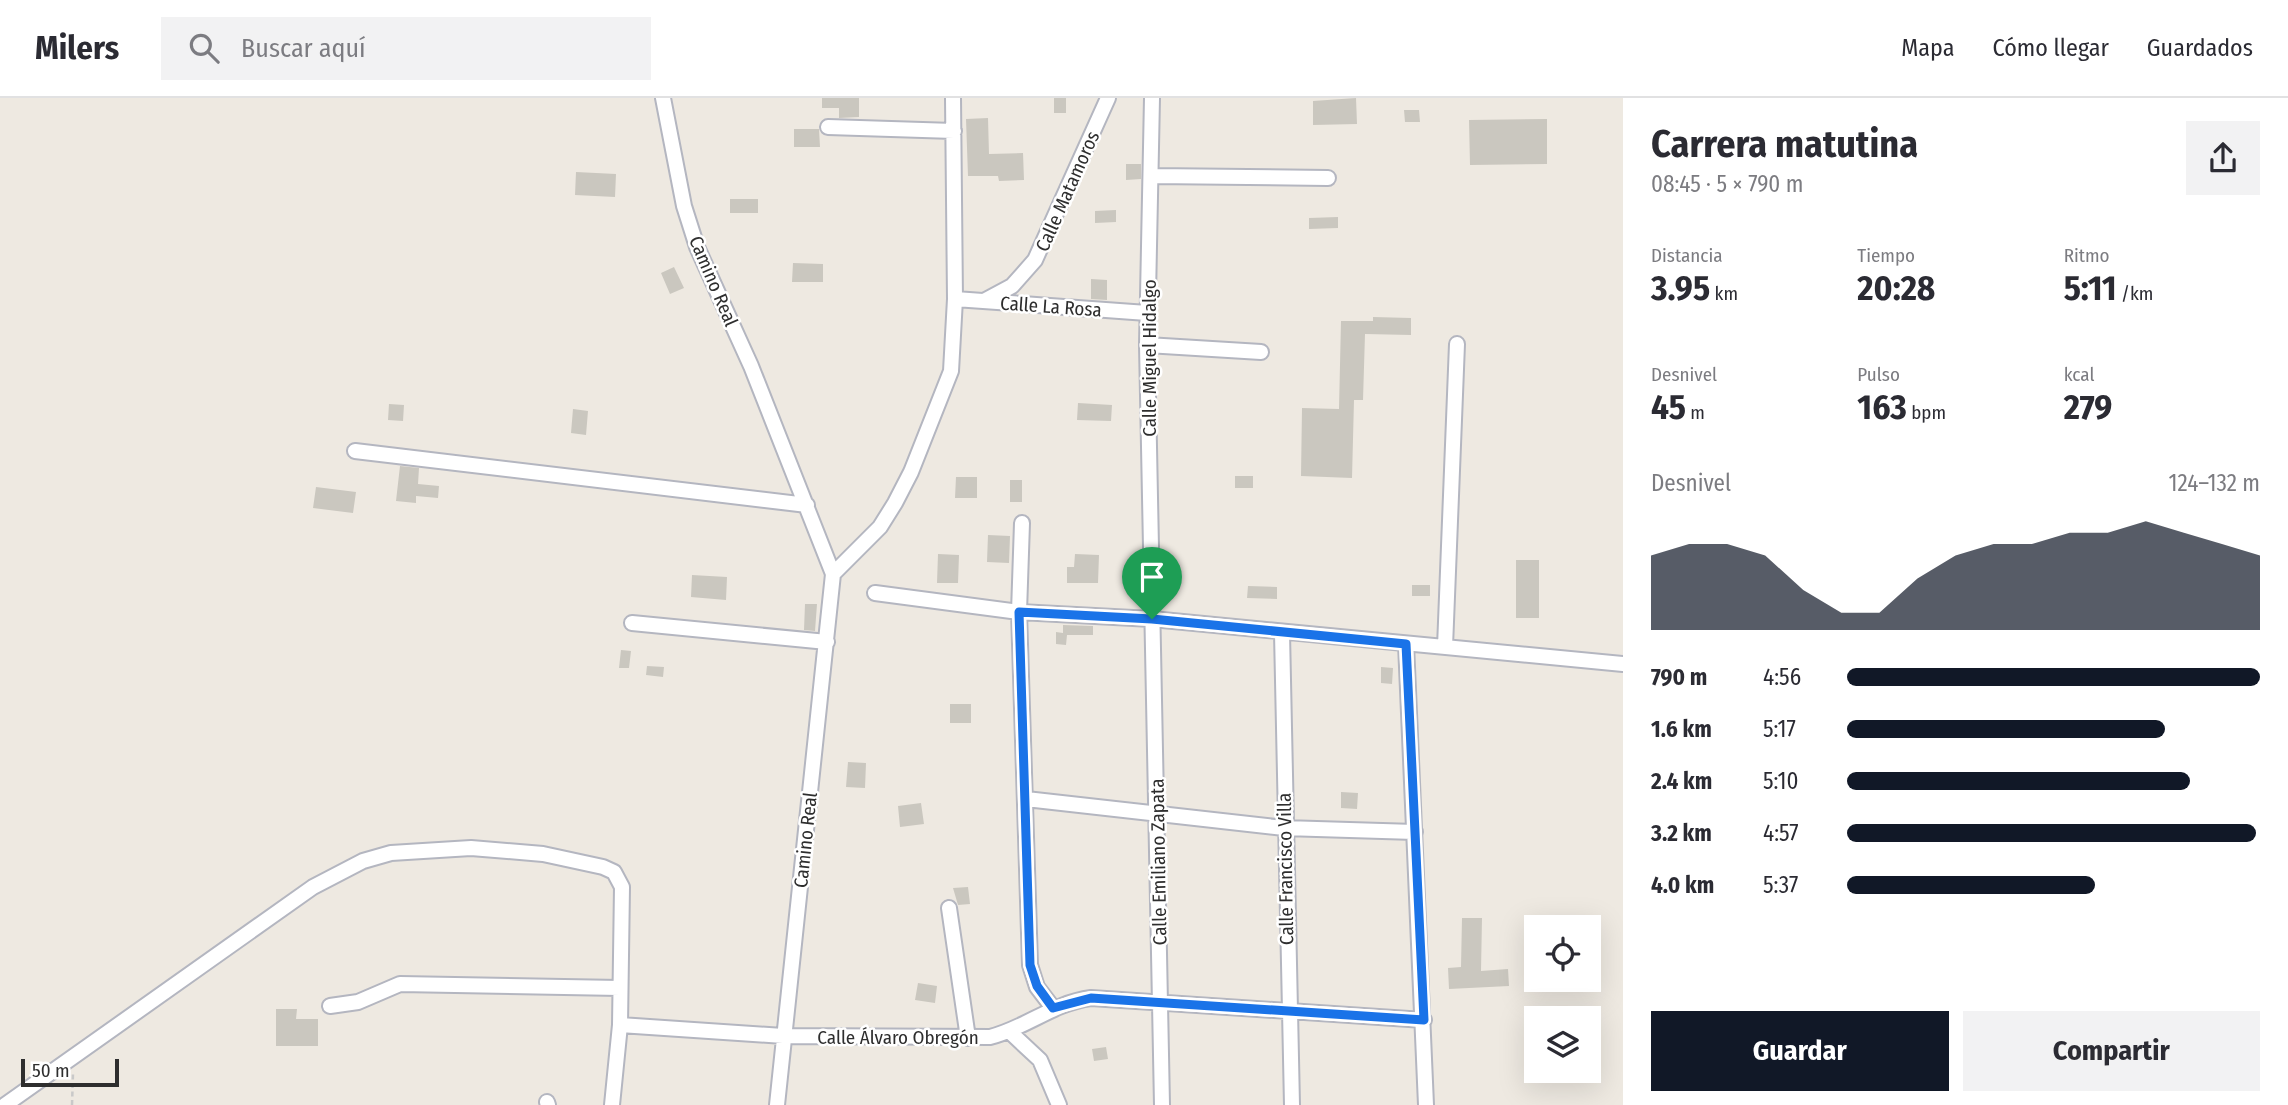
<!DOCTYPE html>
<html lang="es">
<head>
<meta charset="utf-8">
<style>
	:root { --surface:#fff; --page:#f2f2f3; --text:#2b2b33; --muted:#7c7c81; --line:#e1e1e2; --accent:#111827 }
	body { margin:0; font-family:"Fira Sans Condensed",sans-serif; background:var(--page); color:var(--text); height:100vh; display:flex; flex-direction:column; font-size:26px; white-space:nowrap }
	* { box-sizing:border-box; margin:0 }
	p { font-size:23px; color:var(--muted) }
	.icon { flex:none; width:38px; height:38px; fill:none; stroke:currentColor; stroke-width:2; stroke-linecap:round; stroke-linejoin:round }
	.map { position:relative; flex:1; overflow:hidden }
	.details { display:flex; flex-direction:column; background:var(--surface); width:665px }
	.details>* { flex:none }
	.tools { position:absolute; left:1524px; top:817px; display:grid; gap:14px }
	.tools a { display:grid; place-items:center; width:77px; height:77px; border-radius:0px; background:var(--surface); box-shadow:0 7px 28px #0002; font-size:35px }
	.scale { position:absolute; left:21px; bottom:18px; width:98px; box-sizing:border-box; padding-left:7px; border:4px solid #2e2e2e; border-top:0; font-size:19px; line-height:24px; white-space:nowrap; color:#2e2e2e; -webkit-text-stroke:5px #fff; paint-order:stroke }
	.pin { position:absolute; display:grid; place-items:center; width:60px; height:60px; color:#fff; margin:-72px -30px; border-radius:50% 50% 50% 0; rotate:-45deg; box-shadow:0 0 7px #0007 }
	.pin .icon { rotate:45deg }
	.round { display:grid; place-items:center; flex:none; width:74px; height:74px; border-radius:0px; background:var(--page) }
	.overview { display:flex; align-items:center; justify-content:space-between; height:119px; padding:0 28px }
	h1 { font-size:38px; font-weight:700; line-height:52px }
	.stats { display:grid; grid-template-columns:repeat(3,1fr); gap:10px; height:119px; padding:7px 28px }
	.stats div { display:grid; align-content:center }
	.stats b { font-size:35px; font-weight:700 }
	.stats small { font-size:19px; font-weight:400 }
	.stats p { font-size:19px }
	.chart { height:196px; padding:14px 28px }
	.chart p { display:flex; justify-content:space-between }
	.chart svg { width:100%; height:126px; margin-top:7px; fill:var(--accent); opacity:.7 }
	.primary-button { display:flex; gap:14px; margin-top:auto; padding:14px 28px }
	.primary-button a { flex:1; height:80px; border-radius:0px; background:var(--accent); color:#fff; font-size:28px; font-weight:700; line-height:80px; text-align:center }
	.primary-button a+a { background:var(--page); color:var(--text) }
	ul { padding:0 28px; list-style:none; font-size:23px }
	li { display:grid; grid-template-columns:112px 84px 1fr; align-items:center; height:52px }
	li i { height:18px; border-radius:9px; background:var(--accent) }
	header { display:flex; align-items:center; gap:42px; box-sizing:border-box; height:98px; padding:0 35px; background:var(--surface); border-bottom:2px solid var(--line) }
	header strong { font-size:33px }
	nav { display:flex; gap:38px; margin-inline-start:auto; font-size:24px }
	.search { width:490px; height:63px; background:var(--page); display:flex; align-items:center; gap:18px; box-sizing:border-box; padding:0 24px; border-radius:0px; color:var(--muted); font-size:26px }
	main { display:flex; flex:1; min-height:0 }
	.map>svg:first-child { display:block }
	.building { fill:#cac7bf }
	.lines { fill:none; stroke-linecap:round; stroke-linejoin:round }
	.minor-casing { stroke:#b4b6c0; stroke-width:18 }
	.path { stroke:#c9c9c9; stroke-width:2.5; stroke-dasharray:5 3.5; stroke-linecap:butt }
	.minor { stroke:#fff; stroke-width:14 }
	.route-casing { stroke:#fff; stroke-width:14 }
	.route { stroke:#1a73e8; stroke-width:9 }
	.labels { text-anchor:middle; stroke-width:5; stroke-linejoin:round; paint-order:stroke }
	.street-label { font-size:19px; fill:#2e2e2e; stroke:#fff }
</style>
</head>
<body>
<header>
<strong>Milers</strong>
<div class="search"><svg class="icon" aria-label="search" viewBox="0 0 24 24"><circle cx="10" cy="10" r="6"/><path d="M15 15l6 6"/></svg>Buscar aquí</div>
<nav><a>Mapa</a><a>Cómo llegar</a><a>Guardados</a></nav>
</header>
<main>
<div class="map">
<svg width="1623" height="1007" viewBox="0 0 1623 1007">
	<rect width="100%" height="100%" fill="#eee9e1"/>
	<path class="building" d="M822 0H859V19L839 20V10H822Z
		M1054 0H1066V15H1054Z
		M1356 0 1357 26 1313 27V3Z
		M1404 12H1419L1420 24H1405Z
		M988 20 989 56 1023 55 1024 82 999 83 998 78H968L966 21Z
		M1547 21V66L1470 67 1469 22Z
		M794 31H819L820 49H794Z
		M1126 66H1141V81L1126 82Z
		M576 74 616 76 615 99 575 97Z
		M730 101H758V115H730Z
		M1116 112V124L1095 125V113Z
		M1338 119V130L1309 131V120Z
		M793 165 823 166V184H792Z
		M674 169 684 190 670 196 661 175Z
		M1091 181 1107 182V202L1091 201Z
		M1373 219 1411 220V237L1365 236 1363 302H1354L1352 380 1301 378 1302 310 1339 311 1341 223H1373Z
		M1078 305 1112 307 1111 323 1077 322Z
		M389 306 404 307 403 323 388 322Z
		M573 311 588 313 586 337 571 335Z
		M400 368 419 370 418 386 439 388 438 400 416 398V405L396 403Z
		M1235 378H1253V390H1235Z
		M956 379H977V400H955Z
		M1010 382H1022V404H1010Z
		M316 389 356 394 353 415 313 410Z
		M988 437 1010 438 1009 465 987 464Z
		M938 456 959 457 958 485H937Z
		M1075 456 1099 457 1098 485H1067V469H1074Z
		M1516 462H1539V520H1516Z
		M692 477 727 479 726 502 691 499Z
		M1412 487H1430V498H1412Z
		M1248 488 1277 489V501L1247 500Z
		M805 506H817L815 533 804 532Z
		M1063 527 1093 528V537H1067L1066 547 1056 546V534L1063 535Z
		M621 552 631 553 629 570H619Z
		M647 568 664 569 663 579 646 577Z
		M1381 569 1393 570 1392 586 1381 585Z
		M950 606H971V625H950Z
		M848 664 866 665 865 690 846 689Z
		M1341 694 1358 695 1357 711 1341 710Z
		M921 705 924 726 900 729 898 708Z
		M968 789 970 806 958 807 953 790Z
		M1462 820H1482L1481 873 1508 871 1509 888 1449 891 1448 870 1461 869Z
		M918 885 937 888 935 905 915 902Z
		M276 911H297L296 921H318V948H276Z
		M1106 949 1108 961 1094 963 1092 951Z"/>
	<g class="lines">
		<g class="minor-casing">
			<path id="minor" d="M663 0 684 108 697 149 751 268 833 476 777 1007
				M1152 0 1147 247 1162 1007
				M828 29 954 33
				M1152 78 1328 80
				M955 201 1147 215
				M984 203 1012 188 1035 162 1108 0
				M1147 247 1261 254
				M355 353 807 407
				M1022 425 1019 514 1030 867 1037 889 1053 910
				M833 476 880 429 895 405 911 374 951 273 955 201 953 0
				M875 495 1019 514 1152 521 1623 566
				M632 525 827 544
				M1282 535 1292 1007
				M1406 546 1426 1007
				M1445 549 1457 246
				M1026 701 1284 730 1415 734
				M949 810 968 940
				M330 908 358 904 400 886 620 890
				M620 927 783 938 990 939C1026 930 1053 905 1091 900L1424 922
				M1010 934 1040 962 1059 1007
				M547 1004 548 1007
				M5 1007 313 789 363 763 391 755 471 750 543 756 603 769 614 774 622 789 620 927 612 1007"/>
		</g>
		<path class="path" d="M72 1007 73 975"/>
		<use href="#minor" class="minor"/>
	</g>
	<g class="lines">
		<g class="route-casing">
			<path id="route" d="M1019 514 1152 521 1406 546 1424 922 1091 900 1053 910 1037 888 1030 867Z"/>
		</g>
		<use href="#route" class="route"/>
	</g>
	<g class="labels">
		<g class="street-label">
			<text transform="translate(1067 93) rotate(-66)" y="7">Calle Matamoros</text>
			<text transform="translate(714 183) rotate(67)" y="7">Camino Real</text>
			<text transform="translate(1051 208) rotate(4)" y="7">Calle La Rosa</text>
			<text transform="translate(1149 260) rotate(-90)" y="7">Calle Miguel Hidalgo</text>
			<text transform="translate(805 742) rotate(-84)" y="7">Camino Real</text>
			<text transform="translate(1158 764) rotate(-91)" y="7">Calle Emiliano Zapata</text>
			<text transform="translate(1285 771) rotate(-91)" y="7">Calle Francisco Villa</text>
			<text x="898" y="946">Calle Álvaro Obregón</text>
		</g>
	</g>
</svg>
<div class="tools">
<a><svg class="icon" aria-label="locate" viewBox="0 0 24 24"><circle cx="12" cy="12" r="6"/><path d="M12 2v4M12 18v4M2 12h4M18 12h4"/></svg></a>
<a><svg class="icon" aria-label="layers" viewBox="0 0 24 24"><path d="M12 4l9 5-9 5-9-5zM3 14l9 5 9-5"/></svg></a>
</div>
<div class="scale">50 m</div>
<div class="pin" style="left:1152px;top:521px;background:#1e9e55"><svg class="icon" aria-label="arrive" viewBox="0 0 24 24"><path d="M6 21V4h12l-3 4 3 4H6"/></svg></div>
</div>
<section class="details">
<div class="overview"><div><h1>Carrera matutina</h1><p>08:45 · 5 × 790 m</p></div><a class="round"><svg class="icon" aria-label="share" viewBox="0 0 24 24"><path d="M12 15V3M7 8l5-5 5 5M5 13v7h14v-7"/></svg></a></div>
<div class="stats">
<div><p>Distancia</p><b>3.95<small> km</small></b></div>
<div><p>Tiempo</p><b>20:28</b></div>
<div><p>Ritmo</p><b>5:11<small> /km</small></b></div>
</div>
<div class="stats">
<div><p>Desnivel</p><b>45<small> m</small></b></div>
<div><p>Pulso</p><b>163<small> bpm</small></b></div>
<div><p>kcal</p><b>279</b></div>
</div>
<div class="chart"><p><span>Desnivel</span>124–132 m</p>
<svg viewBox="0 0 160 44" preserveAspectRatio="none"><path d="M0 44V18L10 14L20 14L30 18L40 30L50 38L60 38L70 26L80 18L90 14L100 14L110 10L120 10L130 6L140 10L150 14L160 18V44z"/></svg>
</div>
<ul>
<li><b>790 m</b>4:56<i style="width:100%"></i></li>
<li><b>1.6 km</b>5:17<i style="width:77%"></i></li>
<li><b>2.4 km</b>5:10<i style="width:83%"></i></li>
<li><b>3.2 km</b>4:57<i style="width:99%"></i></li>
<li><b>4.0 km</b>5:37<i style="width:60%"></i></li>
</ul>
<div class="primary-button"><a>Guardar</a><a>Compartir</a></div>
</section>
</main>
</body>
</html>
